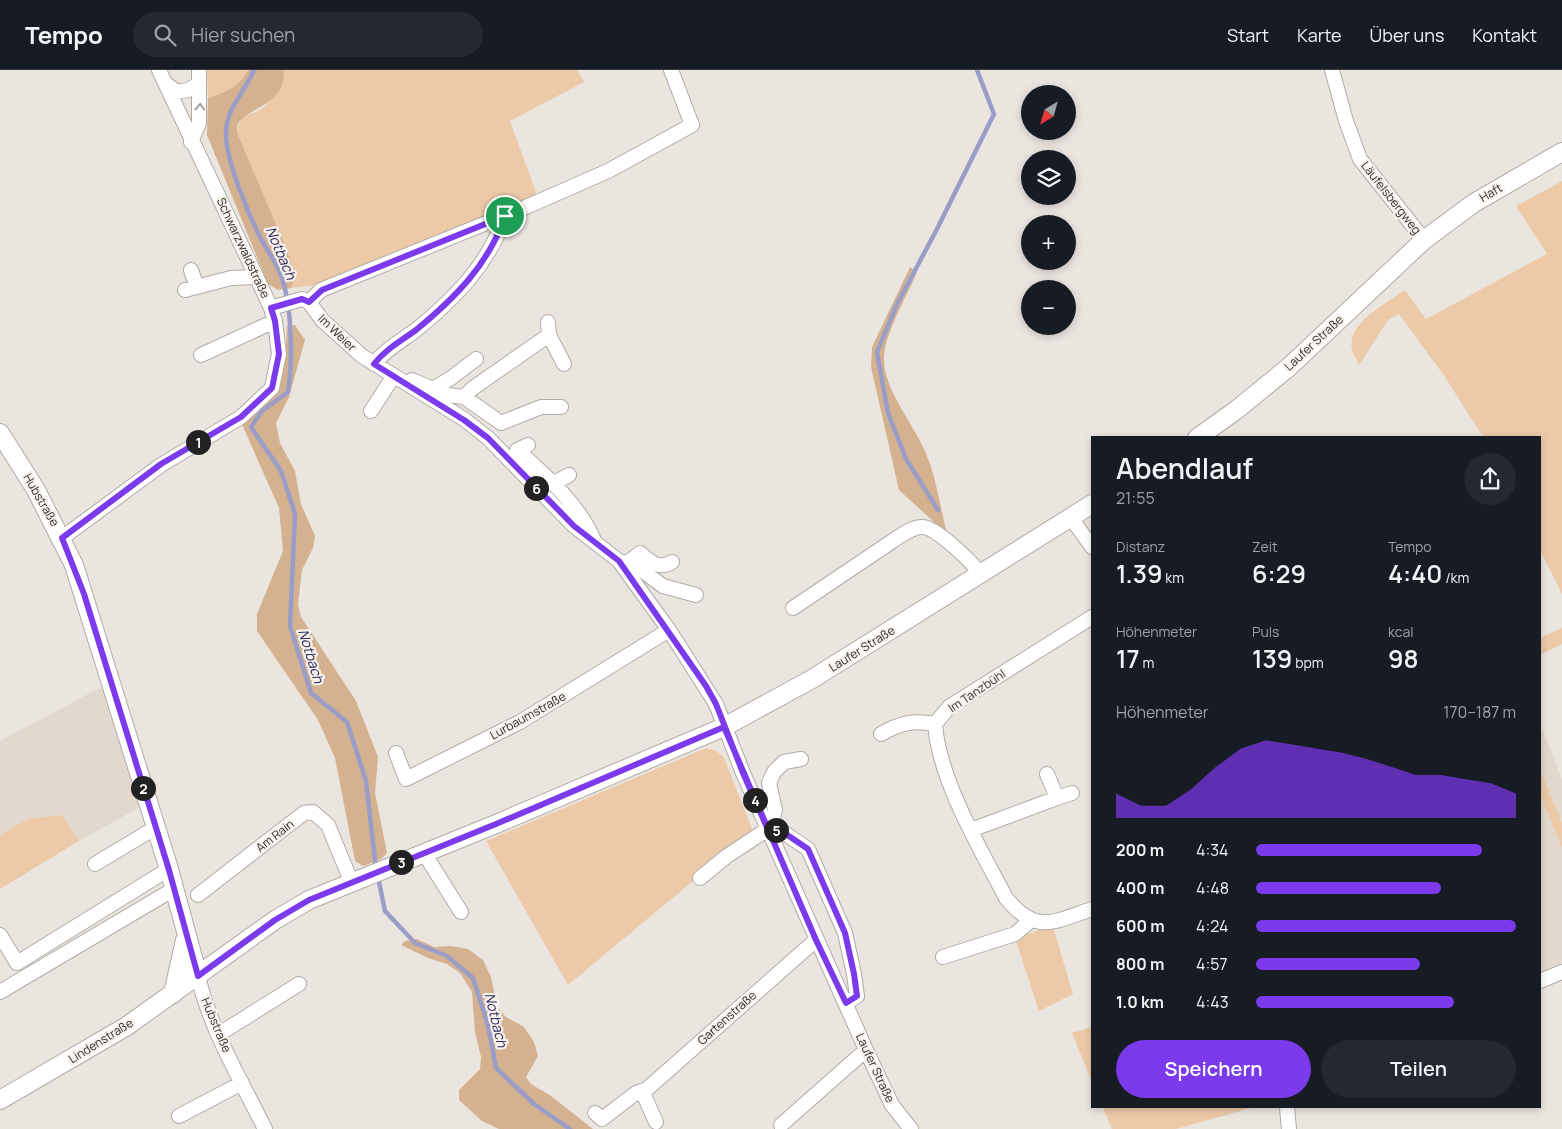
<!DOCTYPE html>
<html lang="de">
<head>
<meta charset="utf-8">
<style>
	:root { --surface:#171b24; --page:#242831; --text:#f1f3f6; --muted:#9ea1a6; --line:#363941; --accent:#7c3aed }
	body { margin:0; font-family:Manrope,sans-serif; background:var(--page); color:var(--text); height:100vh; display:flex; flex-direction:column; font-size:19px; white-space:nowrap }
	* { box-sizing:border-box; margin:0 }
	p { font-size:16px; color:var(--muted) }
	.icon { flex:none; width:28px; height:28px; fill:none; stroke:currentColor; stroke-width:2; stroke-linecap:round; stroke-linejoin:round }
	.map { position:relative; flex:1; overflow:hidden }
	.drawer { position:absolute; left:1091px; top:366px; width:450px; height:672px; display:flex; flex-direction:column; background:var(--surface); border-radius:0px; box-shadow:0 2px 8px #0003 }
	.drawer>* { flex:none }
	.needle { width:32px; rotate:217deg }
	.fabs { position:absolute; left:1021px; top:15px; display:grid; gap:10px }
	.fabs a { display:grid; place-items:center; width:55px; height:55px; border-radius:50%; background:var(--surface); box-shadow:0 2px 8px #0003; font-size:25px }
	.pin { position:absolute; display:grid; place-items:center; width:42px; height:42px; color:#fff; margin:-21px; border:2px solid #fff; border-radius:50%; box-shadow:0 1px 5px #0007 }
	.km { position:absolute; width:25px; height:25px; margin:-12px; border-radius:50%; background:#222; color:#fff; font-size:14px; line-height:25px; text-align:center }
	.round { display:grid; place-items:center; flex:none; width:52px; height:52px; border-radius:26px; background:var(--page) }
	.head { display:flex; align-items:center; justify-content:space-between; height:85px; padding:0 25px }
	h1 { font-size:28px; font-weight:600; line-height:38px }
	.stats { display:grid; grid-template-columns:repeat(3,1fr); gap:8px; height:85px; padding:5px 25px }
	.stats div { display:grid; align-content:center }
	.stats b { font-size:25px; font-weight:600 }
	.stats small { font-size:14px; font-weight:400 }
	.stats p { font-size:14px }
	.chart { height:140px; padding:10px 25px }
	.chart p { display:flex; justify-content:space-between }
	.chart svg { width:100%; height:90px; margin-top:5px; fill:var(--accent); opacity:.7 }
	.cta { display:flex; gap:10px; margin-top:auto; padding:10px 25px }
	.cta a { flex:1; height:58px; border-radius:30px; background:var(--accent); color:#fff; font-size:20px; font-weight:600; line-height:58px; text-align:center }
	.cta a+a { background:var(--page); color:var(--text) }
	ul { padding:0 25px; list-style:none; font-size:16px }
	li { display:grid; grid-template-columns:80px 60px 1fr; align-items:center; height:38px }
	li i { height:12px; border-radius:6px; background:var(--accent) }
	header { display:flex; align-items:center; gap:30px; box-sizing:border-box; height:70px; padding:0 25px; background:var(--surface); border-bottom:1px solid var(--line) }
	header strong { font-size:24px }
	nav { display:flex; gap:28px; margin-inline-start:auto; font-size:18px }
	.search { width:350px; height:45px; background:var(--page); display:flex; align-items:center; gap:12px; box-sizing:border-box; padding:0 18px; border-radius:28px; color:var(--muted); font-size:19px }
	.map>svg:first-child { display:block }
	.built { fill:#e3d8ce }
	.green { fill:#eccaa8 }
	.forest { fill:#d4b18f }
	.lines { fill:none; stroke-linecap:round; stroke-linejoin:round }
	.stream { stroke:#9a9dc8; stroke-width:4.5 }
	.minor-casing { stroke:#b0aba6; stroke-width:16 }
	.major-casing { stroke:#b0aba6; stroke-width:20 }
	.minor { stroke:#fff; stroke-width:14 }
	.major { stroke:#fff; stroke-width:18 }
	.oneway { stroke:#a0a09f }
	.route-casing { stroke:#fff; stroke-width:10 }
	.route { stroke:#7c3aed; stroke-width:6 }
	.labels { text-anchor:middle; stroke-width:4.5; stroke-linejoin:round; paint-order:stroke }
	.street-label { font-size:12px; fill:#2d2b29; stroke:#f8f2ed }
	.water-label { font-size:14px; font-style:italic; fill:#28265b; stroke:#f8f2ed }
</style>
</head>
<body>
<header>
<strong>Tempo</strong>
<div class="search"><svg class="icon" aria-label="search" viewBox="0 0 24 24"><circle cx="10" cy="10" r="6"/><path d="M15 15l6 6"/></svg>Hier suchen</div>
<nav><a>Start</a><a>Karte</a><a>Über uns</a><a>Kontakt</a></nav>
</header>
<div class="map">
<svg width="1562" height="1059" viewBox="0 0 1562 1059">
	<rect width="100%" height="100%" fill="#ebe5e0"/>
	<path class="built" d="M105 615 142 736 79 771 62 745 0 765V671Z
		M1540 653 1562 709V893L1540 902Z"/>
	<path class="green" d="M207 0H248C239 17 226 22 208 28Z
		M284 0H577L584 12 510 51 538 128 521 137 315 215 291 218 295 208 238 65C235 42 257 47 268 33 274 25 279 14 284 5Z
		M1562 111V524L1540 480V368L1483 367 1445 307 1399 244 1388 250 1359 295C1357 290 1353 285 1352 280 1346 253 1387 233 1405 220L1426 249 1547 184 1516 136Z
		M1562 558V574L1540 585V568Z
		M706 678 717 681 724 688 753 761 568 915 486 771Z
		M1540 699 1562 753V778L1540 724Z
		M62 745 79 771 0 819V765L28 749Z
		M1042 859 1054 860 1073 924 1039 941 1015 868Z
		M1092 957V1012L1072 963Z
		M1103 1038H1251L1176 1059H1112Z"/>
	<path class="forest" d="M248 0H284C285 33 257 34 240 51 236 55 237 60 238 65L288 183 295 208 291 218 278 220 268 214 207 65 208 28C226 22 239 17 248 0Z
		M910 197 917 202C907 227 885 262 884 288 883 318 912 352 924 379 936 405 940 436 947 464L899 420 871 297 872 277Z
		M295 255 305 270 289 327 276 353 280 373 295 401 301 434 315 466 313 478 302 500 298 534 301 547 356 631 378 687 375 723 387 783 381 789 363 796 355 791 335 688 318 650 257 561V544L283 481 279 438 241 352 278 317 285 295 287 256Z
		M417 869 434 877 451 876 468 879 483 890 491 907 497 937 506 947 524 957 534 972 538 986 526 1007 531 1014 551 1026 593 1059H499L482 1051 459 1030V1020L480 999 481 987 475 962 472 922 460 903 447 894 428 888 401 875 405 871Z"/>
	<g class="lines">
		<path class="stream" d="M254 0C245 22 227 37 226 62 225 89 248 143 260 167 267 180 277 194 282 208 292 239 293 289 288 322L262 341 251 357 281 401 295 444 290 556 311 623 347 652 366 711 376 799
			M938 440 906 389 888 343 877 282 897 234 937 159 994 44 977 0
			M378 807 385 841 415 873 447 886 473 908 488 955 496 998 534 1034 570 1059"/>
		<g class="minor-casing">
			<path id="minor" d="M1332 0 1346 51 1360 89 1424 170
				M165 13 177 22 188 20 199 14
				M191 72 199 53V0
				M191 200 197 217
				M185 220 231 208 256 207
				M309 232 321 220 526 137 608 101 692 55 671 0
				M271 238 302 229 309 232 322 250 362 286 464 349 488 368 574 456 619 491 669 560 716 634 743 703 866 980 892 1035 911 1059
				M549 265 564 294
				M201 285 275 251
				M374 294C386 279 401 271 416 260 455 228 489 194 505 146
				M412 310 447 325 464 327 501 353 541 337H561
				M433 319 451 308 476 289
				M464 327 473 318 549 265 548 252
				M371 341 393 307
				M528 375 517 380C547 407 578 433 594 470
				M554 413 569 405
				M1071 448 1092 477
				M62 468 161 395 241 347 272 318 279 284 275 251 271 238 159 0
				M619 491 636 496 663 516 696 525
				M627 493 640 483C650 492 659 500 672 492
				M793 538 894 470C902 465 912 457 922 457 937 457 972 493 981 504
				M1092 547 949 637 935 654C939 710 980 778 1006 828 1036 865 1053 852 1092 839
				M881 664C900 653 913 650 935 654
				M396 683 406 709 520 652 669 560
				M801 689 784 692 774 702 769 713 775 740 769 762 780 760 808 779 845 863 854 904 857 926 846 933
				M1057 728 1072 723
				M971 760 1057 728 1047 704
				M424 783 461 842
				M95 794 155 758
				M700 808 727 786 768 759
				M198 825 304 743 313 742 328 755 351 811
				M0 865 17 893 169 799
				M943 887 1015 864 1030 851
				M198 906C210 959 241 1010 265 1059
				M1540 911 1562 902
				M0 922 174 819
				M219 964 299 914
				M642 1021 656 1052
				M1287 1038 1289 1059
				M595 1043 602 1049 636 1023 647 1019 816 870
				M179 1046 242 1013
				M781 1055 866 980"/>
		</g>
		<g class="major-casing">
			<path id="major" d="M0 363 36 420 74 495 169 799 198 906
				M1197 368 1235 341 1289 297 1424 170 1474 133 1562 82
				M173 924 185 870
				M0 1030 127 956 275 850 309 830 496 754 724 657 812 609 1092 434"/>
		</g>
		<use href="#minor" class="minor"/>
		<use href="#major" class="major"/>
	</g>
	<defs><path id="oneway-chevron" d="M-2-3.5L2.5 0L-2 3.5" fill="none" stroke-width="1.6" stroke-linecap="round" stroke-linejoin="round" transform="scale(1.25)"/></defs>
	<use class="oneway" href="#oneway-chevron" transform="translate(200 37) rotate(-88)"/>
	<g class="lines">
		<g class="route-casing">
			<path id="route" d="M505 146 322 220 309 232 302 229 271 238 275 251 279 284 272 318 241 347 161 394 62 468 84 524 169 800 198 906 275 850 309 830 496 754 724 657 816 870 846 933 857 926 854 904 845 863 808 779 780 760 769 762 743 703 716 634 706 616 619 491 574 456 488 368 464 350 374 294C386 279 401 271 416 260 455 228 489 194 505 146"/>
		</g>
		<use href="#route" class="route"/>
	</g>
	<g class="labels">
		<g class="street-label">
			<text transform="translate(1491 123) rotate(-31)" y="4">Haft</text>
			<text transform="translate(1391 128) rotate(52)" y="4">Läufelsbergweg</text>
			<text transform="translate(243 178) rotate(65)" y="4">Schwarzwaldstraße</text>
			<text transform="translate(337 263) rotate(44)" y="4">Im Weier</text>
			<text transform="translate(1314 273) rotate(-43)" y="4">Laufer Straße</text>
			<text transform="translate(41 430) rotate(60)" y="4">Hubstraße</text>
			<text transform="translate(862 579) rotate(-32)" y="4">Laufer Straße</text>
			<text transform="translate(977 621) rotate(-34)" y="4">Im Tanzbühl</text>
			<text transform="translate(528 646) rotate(-29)" y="4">Lurbaumstraße</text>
			<text transform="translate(275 766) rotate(-38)" y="4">Am Rain</text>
			<text transform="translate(727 948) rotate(-42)" y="4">Gartenstraße</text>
			<text transform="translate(216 955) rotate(67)" y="4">Hubstraße</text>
			<text transform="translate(101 971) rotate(-32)" y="4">Lindenstraße</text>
			<text transform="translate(875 998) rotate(65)" y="4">Laufer Straße</text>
		</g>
		<g class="water-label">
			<text transform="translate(281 183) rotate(67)" y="5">Notbach</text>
			<text transform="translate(311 586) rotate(73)" y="5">Notbach</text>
			<text transform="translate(496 950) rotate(76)" y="5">Notbach</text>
		</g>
	</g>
</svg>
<div class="fabs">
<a><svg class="needle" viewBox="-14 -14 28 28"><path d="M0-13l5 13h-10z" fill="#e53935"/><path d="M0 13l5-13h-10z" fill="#9ea1a6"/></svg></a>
<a><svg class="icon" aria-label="layers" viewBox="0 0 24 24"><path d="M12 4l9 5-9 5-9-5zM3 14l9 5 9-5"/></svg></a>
<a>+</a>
<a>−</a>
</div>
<div class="pin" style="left:505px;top:146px;background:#1e9e55"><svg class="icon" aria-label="arrive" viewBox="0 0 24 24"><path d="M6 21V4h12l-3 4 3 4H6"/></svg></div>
<b class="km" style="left:198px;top:372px">1</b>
<b class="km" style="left:143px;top:718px">2</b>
<b class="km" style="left:401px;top:792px">3</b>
<b class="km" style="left:755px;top:730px">4</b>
<b class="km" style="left:776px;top:760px">5</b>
<b class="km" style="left:536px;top:418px">6</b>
<section class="drawer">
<div class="head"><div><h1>Abendlauf</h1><p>21:55</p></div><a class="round"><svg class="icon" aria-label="share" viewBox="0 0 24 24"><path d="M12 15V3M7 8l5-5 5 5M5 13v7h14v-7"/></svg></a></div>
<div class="stats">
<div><p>Distanz</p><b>1.39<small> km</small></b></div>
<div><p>Zeit</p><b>6:29</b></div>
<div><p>Tempo</p><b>4:40<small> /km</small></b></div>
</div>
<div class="stats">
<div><p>Höhenmeter</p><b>17<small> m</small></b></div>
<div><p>Puls</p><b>139<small> bpm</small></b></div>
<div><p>kcal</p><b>98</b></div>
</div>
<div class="chart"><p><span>Höhenmeter</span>170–187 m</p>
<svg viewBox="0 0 160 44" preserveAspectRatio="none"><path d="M0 44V32L10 38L20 38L30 30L40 19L50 10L60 6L70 8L80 10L90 12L100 15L110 19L120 23L130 23L140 25L150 27L160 32V44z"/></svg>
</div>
<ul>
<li><b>200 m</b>4:34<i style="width:87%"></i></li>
<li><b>400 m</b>4:48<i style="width:71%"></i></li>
<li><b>600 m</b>4:24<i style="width:100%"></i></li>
<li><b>800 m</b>4:57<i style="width:63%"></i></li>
<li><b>1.0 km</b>4:43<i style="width:76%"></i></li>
</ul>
<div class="cta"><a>Speichern</a><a>Teilen</a></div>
</section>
</div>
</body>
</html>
